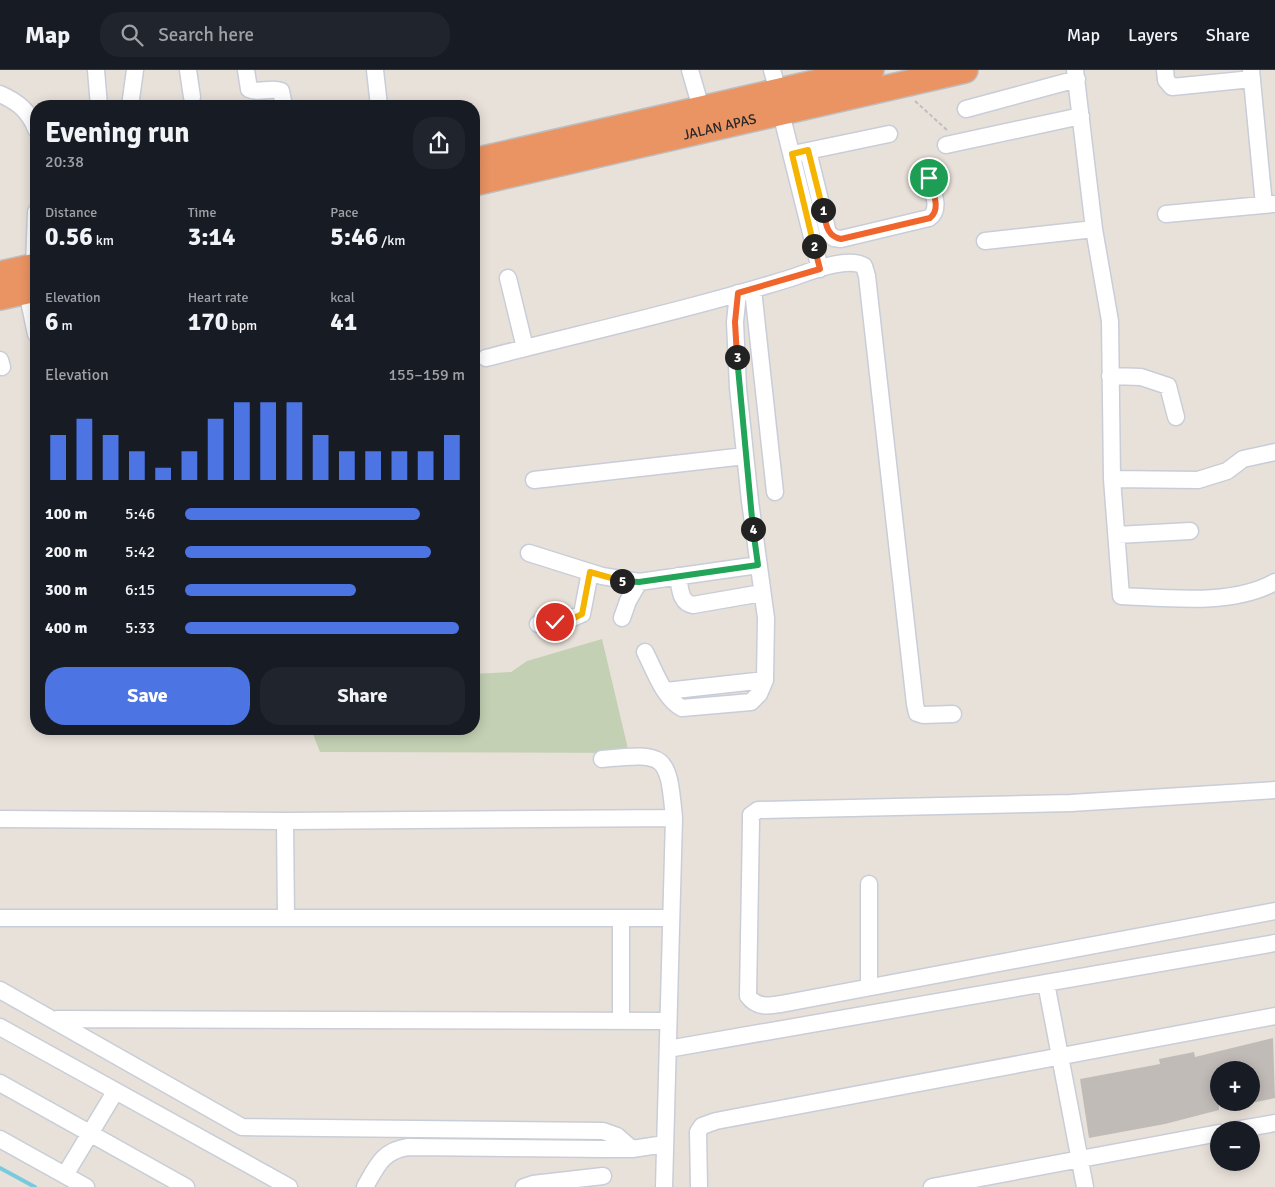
<!DOCTYPE html>
<html lang="en">
<head>
<meta charset="utf-8">
<style>
	:root { --surface:#171b24; --page:#20242c; --text:#f1f3f6; --muted:#9ea1a6; --line:#363941; --accent:#4c74e3 }
	body { margin:0; font-family:Signika,sans-serif; background:var(--page); color:var(--text); height:100vh; display:flex; flex-direction:column; font-size:19px; white-space:nowrap }
	* { box-sizing:border-box; margin:0 }
	p { font-size:16px; color:var(--muted) }
	.icon { flex:none; width:28px; height:28px; fill:none; stroke:currentColor; stroke-width:2; stroke-linecap:round; stroke-linejoin:round }
	.map { position:relative; flex:1; overflow:hidden }
	.panel { position:absolute; left:30px; top:30px; width:450px; height:635px; display:flex; flex-direction:column; background:var(--surface); border-radius:20px; box-shadow:0 2px 12px #0003 }
	.panel>* { flex:none }
	.controls { position:absolute; left:1210px; top:991px; display:grid; gap:10px }
	.controls a { display:grid; place-items:center; width:50px; height:50px; border-radius:50%; background:var(--surface); box-shadow:0 2px 12px #0003; font-size:25px }
	.pin { position:absolute; display:grid; place-items:center; width:42px; height:42px; color:#fff; margin:-21px; border:2px solid #fff; border-radius:50%; box-shadow:0 1px 5px #0007 }
	.km { position:absolute; width:25px; height:25px; margin:-12px; border-radius:50%; background:#222; color:#fff; font-size:14px; line-height:25px; text-align:center }
	.round { display:grid; place-items:center; flex:none; width:52px; height:52px; border-radius:20px; background:var(--page) }
	.head { display:flex; align-items:center; justify-content:space-between; height:85px; padding:0 15px }
	h1 { font-size:28px; font-weight:800; line-height:38px }
	.stats { display:grid; grid-template-columns:repeat(3,1fr); gap:8px; height:85px; padding:5px 15px }
	.stats div { display:grid; align-content:center }
	.stats b { font-size:25px; font-weight:800 }
	.stats small { font-size:14px; font-weight:400 }
	.stats p { font-size:14px }
	.chart { height:140px; padding:10px 15px }
	.chart p { display:flex; justify-content:space-between }
	.chart svg { width:100%; height:90px; margin-top:5px; stroke:var(--accent); stroke-width:6 }
	.button { display:flex; gap:10px; margin-top:auto; padding:10px 15px }
	.button a { flex:1; height:58px; border-radius:20px; background:var(--accent); color:#fff; font-size:20px; font-weight:800; line-height:58px; text-align:center }
	.button a+a { background:var(--page); color:var(--text) }
	ul { padding:0 15px; list-style:none; font-size:16px }
	li { display:grid; grid-template-columns:80px 60px 1fr; align-items:center; height:38px }
	li i { height:12px; border-radius:6px; background:var(--accent) }
	header { display:flex; align-items:center; gap:30px; box-sizing:border-box; height:70px; padding:0 25px; background:var(--surface); border-bottom:1px solid var(--line) }
	header strong { font-size:24px }
	nav { display:flex; gap:28px; margin-inline-start:auto; font-size:18px }
	.search { width:350px; height:45px; background:var(--page); display:flex; align-items:center; gap:12px; box-sizing:border-box; padding:0 18px; border-radius:20px; color:var(--muted); font-size:19px }
	.map>svg:first-child { display:block }
	.cemetery { fill:#c3d0b3 }
	.lines { fill:none; stroke-linecap:round; stroke-linejoin:round }
	.stream { stroke:#78cbdf; stroke-width:4 }
	.building { fill:#c0bbb7 }
	.minor-casing { stroke:#c9cdd7; stroke-width:19 }
	.highway-casing { stroke:#bebebe; stroke-width:28 }
	.path { stroke:#bebebe; stroke-width:2; stroke-dasharray:4 2.5; stroke-linecap:butt }
	.minor { stroke:#fff; stroke-width:16 }
	.highway { stroke:#ea9363; stroke-width:25 }
	.split-1-casing { stroke:#fff; stroke-width:10 }
	.split-2-casing { stroke:#fff; stroke-width:10 }
	.split-3-casing { stroke:#fff; stroke-width:10 }
	.split-4-casing { stroke:#fff; stroke-width:10 }
	.split-5-casing { stroke:#fff; stroke-width:10 }
	.split-6-casing { stroke:#fff; stroke-width:10 }
	.split-1 { stroke:#f0652b; stroke-width:6 }
	.split-2 { stroke:#f5b400; stroke-width:6 }
	.split-3 { stroke:#f0652b; stroke-width:6 }
	.split-4 { stroke:#22a559; stroke-width:6 }
	.split-5 { stroke:#22a559; stroke-width:6 }
	.split-6 { stroke:#f5b400; stroke-width:6 }
	.labels { text-anchor:middle; stroke-width:4; stroke-linejoin:round; paint-order:stroke }
	.street-label { font-size:14px; fill:#272727; stroke:#fff }
</style>
</head>
<body>
<header>
<strong>Map</strong>
<div class="search"><svg class="icon" aria-label="search" viewBox="0 0 24 24"><circle cx="10" cy="10" r="6"/><path d="M15 15l6 6"/></svg>Search here</div>
<nav><a>Map</a><a>Layers</a><a>Share</a></nav>
</header>
<div class="map">
<svg width="1275" height="1117" viewBox="0 0 1275 1117">
	<rect width="100%" height="100%" fill="#e8e1da"/>
	<path class="cemetery" d="M602 569 629 683 320 682 311 659H474V604L511 602 527 591Z"/>
	<g class="lines">
		<path class="stream" d="M0 1098 35 1117"/>
	</g>
	<path class="building" d="M1273 968 1275 1028 1251 1033V1000H1219V1040L1165 1054 1089 1068 1080 1009 1160 994 1159 989 1194 982 1195 987Z"/>
	<g class="lines">
		<g class="minor-casing">
			<path id="minor" d="M96 0 99 36
				M188 0 192 27
				M246 0 249 19C259 24 270 17 281 21L284 36
				M375 0 379 36
				M690 0 701 38
				M772 0 778 21
				M1075 0 1094 159 1110 251 1112 409 1121 526C1168 528 1233 536 1275 512
				M1165 0 1166 10 1172 17 1252 9
				M1251 0 1264 135
				M0 24C18 32 29 41 36 59
				M130 36 135 0
				M966 39 1077 9
				M781 43 820 199
				M946 75 1081 46
				M808 81 828 163 834 168 841 169 929 148C942 139 932 121 929 108
				M798 83 889 64
				M1166 144 1273 134
				M985 171 1094 159
				M34 196 36 142
				M508 208 525 278
				M753 220 775 422
				M27 221 36 264
				M486 288C587 262 691 239 791 208 809 202 847 186 864 196L867 206 915 634 917 643 923 645 953 644
				M0 290 2 297
				M1110 306 1141 307 1168 316 1176 347
				M1112 409 1198 410 1227 401 1243 389 1275 382
				M534 410 745 386
				M1117 465 1190 461
				M529 483 602 506 639 512 758 495
				M678 506C680 518 680 533 693 535L762 523
				M622 548 628 531 639 512
				M538 554 563 552 582 544 590 502
				M645 582C654 599 664 629 682 638L751 632 759 624 765 610 766 548 750 431 738 318 735 252 738 223
				M666 621 765 610
				M602 689C666 683 668 683 674 748L664 1117
				M1275 720 1071 733 758 740 751 745V752L748 926C757 938 768 936 781 934L1275 841
				M0 749 285 751 674 748
				M285 751 286 848
				M869 814V916
				M0 848H671
				M621 848V951
				M1046 913 1085 1117
				M0 920 242 1057 603 1061 617 1066 632 1079
				M57 949 668 951
				M0 957 289 1117
				M668 979 1275 873
				M0 1013 186 1117
				M1235 1060 1275 1053
				M0 1069 86 1117
				M65 1105 115 1022
				M365 1117C377 1096 382 1081 408 1077L605 1079H632L665 1074
				M524 1117 533 1114 603 1106
				M699 1117 698 1062 702 1056 716 1051 1275 946
				M932 1117 1219 1063"/>
		</g>
		<g class="highway-casing">
			<g id="highway">
				<path d="M474 91 871 0"/>
				<path id="s1" d="M474 113 965 0"/>
				<path d="M0 204 36 196"/>
				<path d="M0 227 36 219"/>
			</g>
		</g>
		<path class="path" d="M915 31 948 61"/>
		<use href="#minor" class="minor"/>
		<use href="#highway" class="highway"/>
	</g>
	<g class="lines">
		<g class="split-1-casing">
			<path id="split-1" d="M823 140C826 153 826 166 841 169L930 148C942 138 932 121 929 108"/>
		</g>
		<g class="split-2-casing">
			<path id="split-2" d="M814 176 792 84 808 80 823 140"/>
		</g>
		<g class="split-3-casing">
			<path id="split-3" d="M737 287 735 252 738 223 820 199 814 176"/>
		</g>
		<g class="split-4-casing">
			<path id="split-4" d="M737 287 753 459"/>
		</g>
		<g class="split-5-casing">
			<path id="split-5" d="M622 511 639 512 758 495 753 459"/>
		</g>
		<g class="split-6-casing">
			<path id="split-6" d="M555 552 570 550 582 544 590 502 622 511"/>
		</g>
		<use href="#split-1" class="split-1"/>
		<use href="#split-2" class="split-2"/>
		<use href="#split-3" class="split-3"/>
		<use href="#split-4" class="split-4"/>
		<use href="#split-5" class="split-5"/>
		<use href="#split-6" class="split-6"/>
	</g>
	<g class="labels">
		<g class="street-label">
			<text dy="5" stroke="none"><textPath href="#s1" startOffset="252">JALAN APAS</textPath></text>
		</g>
	</g>
</svg>
<div class="controls">
<a>+</a>
<a>−</a>
</div>
<div class="pin" style="left:929px;top:108px;background:#1e9e55"><svg class="icon" aria-label="arrive" viewBox="0 0 24 24"><path d="M6 21V4h12l-3 4 3 4H6"/></svg></div>
<div class="pin" style="left:555px;top:552px;background:#d93025"><svg class="icon" aria-label="check" viewBox="0 0 24 24"><path d="M5 12l5 5 9-10"/></svg></div>
<b class="km" style="left:823px;top:140px">1</b>
<b class="km" style="left:814px;top:176px">2</b>
<b class="km" style="left:737px;top:287px">3</b>
<b class="km" style="left:753px;top:459px">4</b>
<b class="km" style="left:622px;top:511px">5</b>
<section class="panel">
<div class="head"><div><h1>Evening run</h1><p>20:38</p></div><a class="round"><svg class="icon" aria-label="share" viewBox="0 0 24 24"><path d="M12 15V3M7 8l5-5 5 5M5 13v7h14v-7"/></svg></a></div>
<div class="stats">
<div><p>Distance</p><b>0.56<small> km</small></b></div>
<div><p>Time</p><b>3:14</b></div>
<div><p>Pace</p><b>5:46<small> /km</small></b></div>
</div>
<div class="stats">
<div><p>Elevation</p><b>6<small> m</small></b></div>
<div><p>Heart rate</p><b>170<small> bpm</small></b></div>
<div><p>kcal</p><b>41</b></div>
</div>
<div class="chart"><p><span>Elevation</span>155–159 m</p>
<svg viewBox="0 0 160 44" preserveAspectRatio="none"><path d="M5 44V22M15 44V14M25 44V22M35 44V30M45 44V38M55 44V30M65 44V14M75 44V6M85 44V6M95 44V6M105 44V22M115 44V30M125 44V30M135 44V30M145 44V30M155 44V22"/></svg>
</div>
<ul>
<li><b>100 m</b>5:46<i style="width:84%"></i></li>
<li><b>200 m</b>5:42<i style="width:88%"></i></li>
<li><b>300 m</b>6:15<i style="width:61%"></i></li>
<li><b>400 m</b>5:33<i style="width:98%"></i></li>
</ul>
<div class="button"><a>Save</a><a>Share</a></div>
</section>
</div>
</body>
</html>
